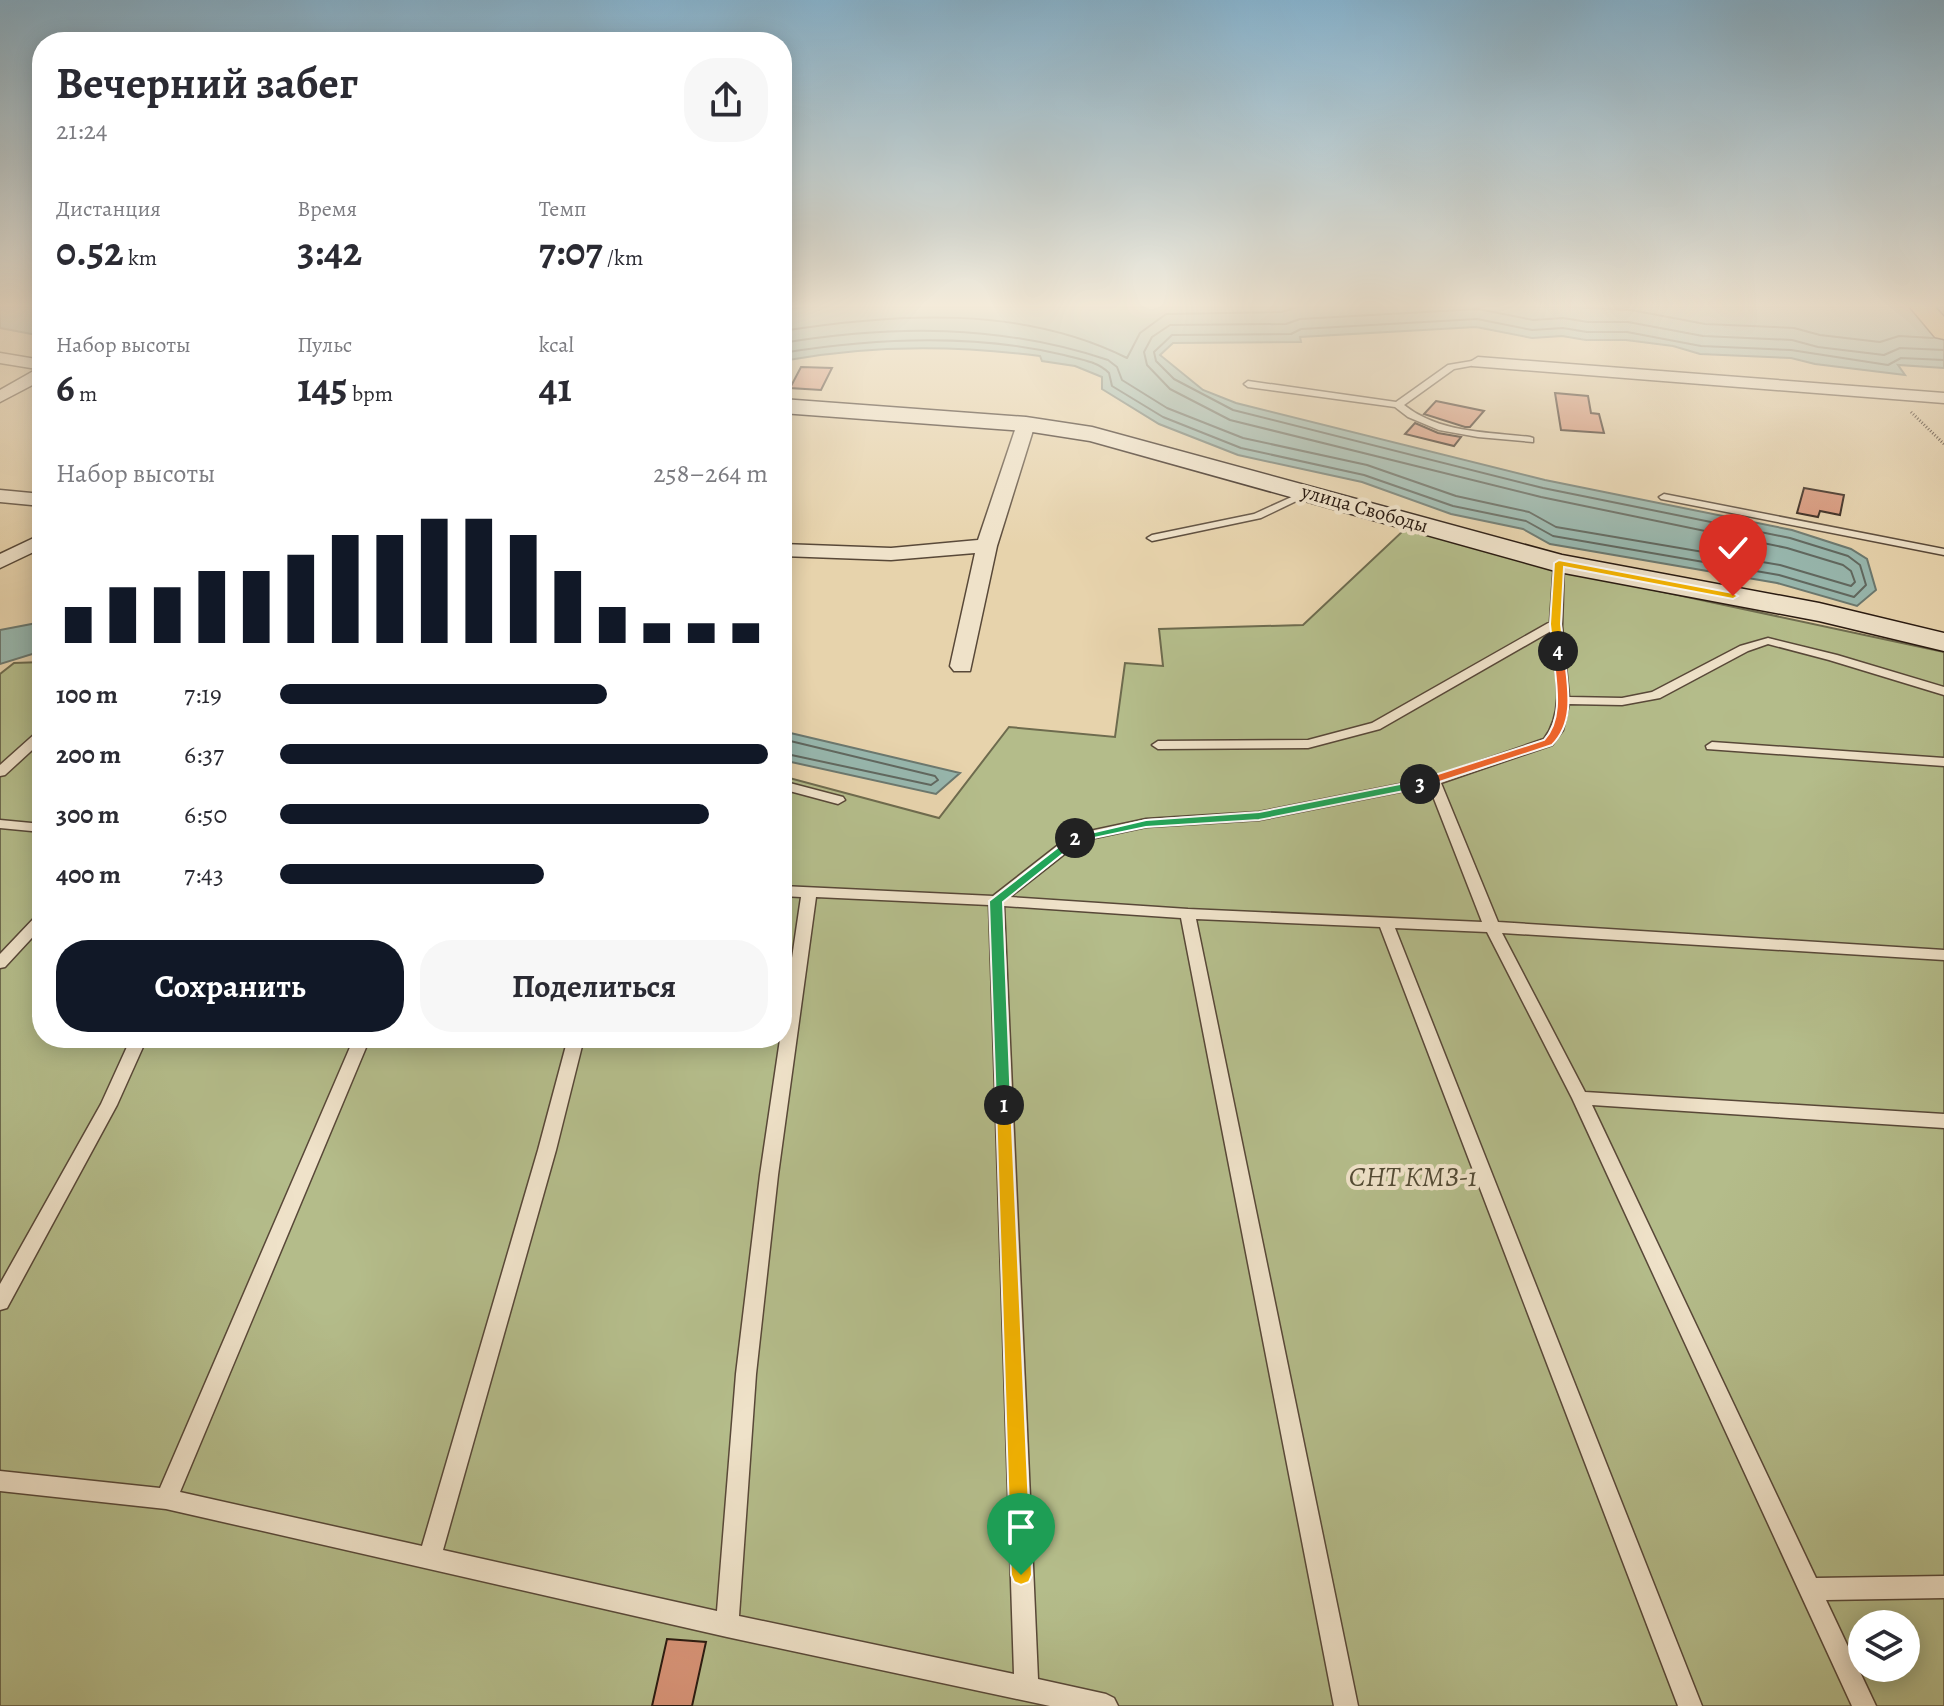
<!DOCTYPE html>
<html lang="ru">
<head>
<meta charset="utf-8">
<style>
	:root { --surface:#fff; --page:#f7f7f7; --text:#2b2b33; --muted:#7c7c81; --accent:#111827 }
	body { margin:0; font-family:Alegreya,serif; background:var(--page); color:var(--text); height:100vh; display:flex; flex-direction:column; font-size:30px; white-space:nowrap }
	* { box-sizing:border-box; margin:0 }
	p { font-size:26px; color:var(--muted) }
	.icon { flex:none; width:44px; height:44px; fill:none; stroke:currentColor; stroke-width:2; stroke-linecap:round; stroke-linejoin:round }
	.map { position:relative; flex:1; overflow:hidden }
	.side { position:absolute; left:32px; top:32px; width:760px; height:1016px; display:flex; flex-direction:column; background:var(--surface); border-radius:32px; box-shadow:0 4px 20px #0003 }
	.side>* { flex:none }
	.fabs { position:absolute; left:1848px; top:1610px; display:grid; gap:16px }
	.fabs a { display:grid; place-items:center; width:72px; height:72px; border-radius:50%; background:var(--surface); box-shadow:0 4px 20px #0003; font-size:40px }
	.pin { position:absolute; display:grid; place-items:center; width:68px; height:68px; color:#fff; margin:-82px -34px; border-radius:50% 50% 50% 0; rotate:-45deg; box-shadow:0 0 8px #0007 }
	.pin .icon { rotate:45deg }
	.km { position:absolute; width:40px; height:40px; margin:-20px; border-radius:50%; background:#222; color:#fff; font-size:22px; line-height:40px; text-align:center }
	.round { display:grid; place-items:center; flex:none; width:84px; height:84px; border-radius:32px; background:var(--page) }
	.headline { display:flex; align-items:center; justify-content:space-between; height:136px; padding:0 24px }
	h1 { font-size:44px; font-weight:600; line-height:60px }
	.metrics { display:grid; grid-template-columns:repeat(3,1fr); gap:12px; height:136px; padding:8px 24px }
	.metrics div { display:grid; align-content:center }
	.metrics b { font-size:40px; font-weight:600 }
	.metrics small { font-size:22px; font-weight:400 }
	.metrics p { font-size:22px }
	.chart { height:224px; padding:16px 24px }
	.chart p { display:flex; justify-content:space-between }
	.chart svg { width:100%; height:144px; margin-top:8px; stroke:var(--accent); stroke-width:6 }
	.button { display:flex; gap:16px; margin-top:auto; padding:16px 24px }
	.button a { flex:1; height:92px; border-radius:32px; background:var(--accent); color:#fff; font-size:32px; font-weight:600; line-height:92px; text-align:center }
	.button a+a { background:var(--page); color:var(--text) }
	ul { padding:0 24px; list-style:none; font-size:26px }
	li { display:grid; grid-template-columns:128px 96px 1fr; align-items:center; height:60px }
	li i { height:20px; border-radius:10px; background:var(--accent) }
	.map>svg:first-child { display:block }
	.green { fill:#b4bc8a; stroke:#6e6b4e; stroke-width:2; fill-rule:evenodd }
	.water { fill:#97b7ae; stroke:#6b786f; stroke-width:2 }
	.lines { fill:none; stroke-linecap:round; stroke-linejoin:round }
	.shore { stroke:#606860; stroke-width:2 }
	.building { fill:#d89478; stroke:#291a11; stroke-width:2 }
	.lane-casing { stroke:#584838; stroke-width:3 }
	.street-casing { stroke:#584838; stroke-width:3 }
	.secondary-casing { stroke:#291a11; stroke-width:3 }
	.primary-casing { stroke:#291a11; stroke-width:3 }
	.path { stroke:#291a11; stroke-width:3; stroke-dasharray:1 2; stroke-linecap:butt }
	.lane { fill:#efe2c9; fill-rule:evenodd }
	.street { fill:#efe2c9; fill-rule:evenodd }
	.secondary { fill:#efe2c9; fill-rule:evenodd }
	.primary { fill:#e4ba76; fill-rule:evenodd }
	.split-1 { fill:#f5b400; stroke:#fff; stroke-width:2 }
	.split-2 { fill:#22a559; stroke:#fff; stroke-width:2 }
	.split-3 { fill:#22a559; stroke:#fff; stroke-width:2 }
	.split-4 { fill:#f0652b; stroke:#fff; stroke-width:2 }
	.split-5 { fill:#f5b400; stroke:#fff; stroke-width:2 }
	.labels { text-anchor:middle; stroke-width:8; stroke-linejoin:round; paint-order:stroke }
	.far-street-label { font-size:20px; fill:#291a11; stroke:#efe2c9 }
	.near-park-label { font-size:28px; font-style:italic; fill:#534b35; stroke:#efe2c9 }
</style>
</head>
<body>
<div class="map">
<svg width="1944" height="1706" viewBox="0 0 1944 1706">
	<rect width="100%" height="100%" fill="#e7d3ac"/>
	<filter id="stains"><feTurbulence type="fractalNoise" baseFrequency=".0025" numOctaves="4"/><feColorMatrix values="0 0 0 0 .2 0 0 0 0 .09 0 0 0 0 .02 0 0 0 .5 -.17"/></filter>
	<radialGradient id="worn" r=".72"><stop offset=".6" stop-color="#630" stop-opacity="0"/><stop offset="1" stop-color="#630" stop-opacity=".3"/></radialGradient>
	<path class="green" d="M1405 529 1547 567 1944 652V1706H0V674L14 663 42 662V1038H782V776L939 818 1009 727 1115 737 1125 663 1163 666 1159 629 1303 625ZM1862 1624H1906V1668H1862Z"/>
	<path class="water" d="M0 307H42V336L0 328Z
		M809 307H1944V368L1898 365 1905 375 1815 364 1791 358 1700 354 1673 346 1626 340H1586L1562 336 1532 338 1476 327 1300 337 1301 342 1173 343 1160 355 1203 390 1236 403 1545 480 1792 530 1851 549 1867 559 1876 590 1857 606 1777 583 1550 544 1523 529 1451 514 1362 482 1238 455 1159 424 1102 389V377L1075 366 1042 361 1040 356C955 345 867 345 782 361V309Z
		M42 622V651L0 664V630Z
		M782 731 960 773 936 794 782 760Z"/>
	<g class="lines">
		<path class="shore" d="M1572 307 1631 310 1705 324 1794 328 1820 335 1880 342 1899 336 1933 338
			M782 331C896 313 1021 305 1127 358L1140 333 1166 314 1282 312 1297 307
			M782 343C893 325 1000 324 1108 360L1117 367 1122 380 1167 408 1243 438 1367 465 1456 496 1529 512 1556 527 1780 565 1851 586 1855 582 1851 571 1843 565 1787 548 1541 497 1230 420 1170 389 1147 365 1144 352 1152 337 1170 325 1286 324 1300 319 1478 309 1533 320 1563 318 1588 322H1628L1703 336 1792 340 1818 347 1884 355 1900 348 1944 350
			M782 353C875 338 972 333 1064 355 1079 359 1097 361 1109 373L1112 386 1163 417 1241 448 1364 475 1453 506 1526 521 1553 536 1779 575 1854 597 1866 585 1860 565 1848 556 1790 538 1543 488 1233 410 1174 379 1156 361 1154 352 1172 335 1291 334 1301 329 1477 319 1532 330 1563 328 1587 332H1627L1701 346 1791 350 1888 365 1901 358 1944 360
			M782 739 935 776 938 780 931 785 782 753"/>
	</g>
	<path class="building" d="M801 367 832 368 821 390 790 388Z
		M1555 393 1588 396 1591 413 1599 414 1604 433 1561 430Z
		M1436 401 1484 411 1470 427H1465L1424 414Z
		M1415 423 1438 433 1461 437 1454 446 1405 434Z
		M1804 488 1844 495 1840 515 1820 511 1818 517 1797 513Z
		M667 1639 706 1642 692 1706H652Z"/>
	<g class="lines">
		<g class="lane-casing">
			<path id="lane" d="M1478 360H1481V364L1454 369 1404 405C1439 433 1487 432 1530 437L1533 438V442L1478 437 1439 430 1408 417 1395 407 1248 387 1244 384 1248 381 1396 402 1448 365Z
				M1307 490 1315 492 1261 518 1152 541 1147 538 1152 535 1254 514Z
				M1664 494 1944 549V555L1661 499 1659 497Z
				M1559 560 1564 563 1562 626 1569 697 1622 698 1652 692 1740 646 1768 638 1837 655 1944 687V695L1829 660 1768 644 1748 651 1660 698 1622 705 1569 704 1563 730 1552 745 1441 783 1498 922 1944 950V960L1502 933 1585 1092 1944 1114V1128L1592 1105 1816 1578 1944 1576V1598L1826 1600 1876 1706H1852L1572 1098 1487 932 1395 928 1702 1706H1678L1380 927 1196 919 1358 1706H1334L1181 918 1004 906 1038 1679 1106 1694 1114 1698 1118 1706H1050L727 1637 166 1509 0 1491V1471L160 1488 354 1038H370L180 1492 422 1546 538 1150 568 1038H584L556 1150 443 1550 717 1611 736 1374 760 1175 801 897 782 896V886L993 896 1071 835 1146 819 1259 812 1431 778 1544 739C1567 708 1554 667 1551 631L1380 729 1308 748 1158 749 1152 745 1158 741 1308 740 1372 723 1550 622 1554 563ZM1429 786 1482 922 1188 909 1010 897 1081 841 1146 827 1259 820ZM816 897 989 905 1014 1674 739 1616 756 1374 778 1175Z
				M42 730V741L5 775 0 776V765L38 731Z
				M1712 742 1944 758V766L1707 749 1706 746Z
				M782 781 843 797 845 800 838 804 782 789Z
				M0 820 42 824V832L0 828Z
				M42 913V927L5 967 0 968V954L37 915Z
				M131 1038H147L117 1105 7 1308 0 1310V1284L101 1104Z"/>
		</g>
		<g class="street-casing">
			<path id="street" d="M0 353 42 360V380L0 402V390L37 369 0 363Z
				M1478 357 1944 393V403L1472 366 1470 362Z
				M1026 419 1035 424 997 546 970 671H954L950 666 975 553 891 560 782 556V544L891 548 978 540 1017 424Z
				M0 490 42 494V506L0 502Z
				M42 534V548L0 568V554Z"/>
		</g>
		<g class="secondary-casing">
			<path id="secondary" d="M782 399 1026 417 1092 427 1562 555 1819 603 1944 633V651L1819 621 1559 572 1090 441 1026 431 782 413Z"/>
		</g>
		<g class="primary-casing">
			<path id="primary" d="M1910 307H1935L1944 317V339L1935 337Z"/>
		</g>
		<path class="path" d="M1911 412 1944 444"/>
		<use href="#lane" class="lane"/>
		<use href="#street" class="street"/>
		<use href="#secondary" class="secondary"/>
		<use href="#primary" class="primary"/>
	</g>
	<linearGradient id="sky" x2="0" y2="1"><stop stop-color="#87b5d1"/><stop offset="0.56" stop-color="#f4ebda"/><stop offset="1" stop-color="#f4ebda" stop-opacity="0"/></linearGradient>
	<rect width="1944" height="546" fill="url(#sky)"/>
	<path class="split-1" d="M1004 1099 1011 1105 1032 1575 1029 1582 1021 1585 1014 1582 1011 1575 996 1105Z"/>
	<path class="split-2" d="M1075 834 1081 838 1079 841 1003 902 1011 1105 1004 1111 996 1105 989 901Z"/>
	<path class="split-3" d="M1420 780 1426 784 1424 787 1259 820 1146 827 1075 842 1069 838 1146 820 1259 812Z"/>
	<path class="split-4" d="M1558 648 1564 651C1567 683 1577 720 1552 745L1424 787H1416V781L1544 740C1565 718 1555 679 1553 651Z"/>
	<path class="split-5" d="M1559 560 1733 593 1738 596 1733 599 1564 567 1561 624 1564 651 1558 654 1553 651 1550 624 1554 563Z"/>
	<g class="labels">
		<g class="far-street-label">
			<text transform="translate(1365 508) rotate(16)" y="7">улица Свободы</text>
		</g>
		<g class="near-park-label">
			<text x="1413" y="1186">СНТ КМЗ-1</text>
		</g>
	</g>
	<rect width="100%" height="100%" filter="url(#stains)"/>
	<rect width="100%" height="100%" fill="url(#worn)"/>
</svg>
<div class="fabs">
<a><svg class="icon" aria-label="layers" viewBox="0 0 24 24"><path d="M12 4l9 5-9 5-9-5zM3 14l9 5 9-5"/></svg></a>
</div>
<div class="pin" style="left:1021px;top:1575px;background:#1e9e55"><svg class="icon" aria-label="arrive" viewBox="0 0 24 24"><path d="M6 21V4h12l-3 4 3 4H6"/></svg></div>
<div class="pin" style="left:1733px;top:596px;background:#d93025"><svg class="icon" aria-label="check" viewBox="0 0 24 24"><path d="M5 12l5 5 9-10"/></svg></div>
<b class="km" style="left:1004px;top:1105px">1</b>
<b class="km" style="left:1075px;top:838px">2</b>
<b class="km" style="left:1420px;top:784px">3</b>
<b class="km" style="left:1558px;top:651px">4</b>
<section class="side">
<div class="headline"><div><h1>Вечерний забег</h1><p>21:24</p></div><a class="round"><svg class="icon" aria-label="share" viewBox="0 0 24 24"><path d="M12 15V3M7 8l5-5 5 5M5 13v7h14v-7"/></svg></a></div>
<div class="metrics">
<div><p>Дистанция</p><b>0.52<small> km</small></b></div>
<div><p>Время</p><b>3:42</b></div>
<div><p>Темп</p><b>7:07<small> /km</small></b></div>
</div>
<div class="metrics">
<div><p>Набор высоты</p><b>6<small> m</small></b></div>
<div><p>Пульс</p><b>145<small> bpm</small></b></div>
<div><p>kcal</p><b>41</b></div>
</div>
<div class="chart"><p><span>Набор высоты</span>258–264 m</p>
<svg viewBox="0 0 160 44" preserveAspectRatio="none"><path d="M5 44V33M15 44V27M25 44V27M35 44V22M45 44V22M55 44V17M65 44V11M75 44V11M85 44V6M95 44V6M105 44V11M115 44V22M125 44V33M135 44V38M145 44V38M155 44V38"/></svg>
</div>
<ul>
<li><b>100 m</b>7:19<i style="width:67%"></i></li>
<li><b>200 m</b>6:37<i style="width:100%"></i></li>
<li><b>300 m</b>6:50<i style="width:88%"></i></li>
<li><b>400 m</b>7:43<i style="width:54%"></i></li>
</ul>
<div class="button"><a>Сохранить</a><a>Поделиться</a></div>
</section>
</div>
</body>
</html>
